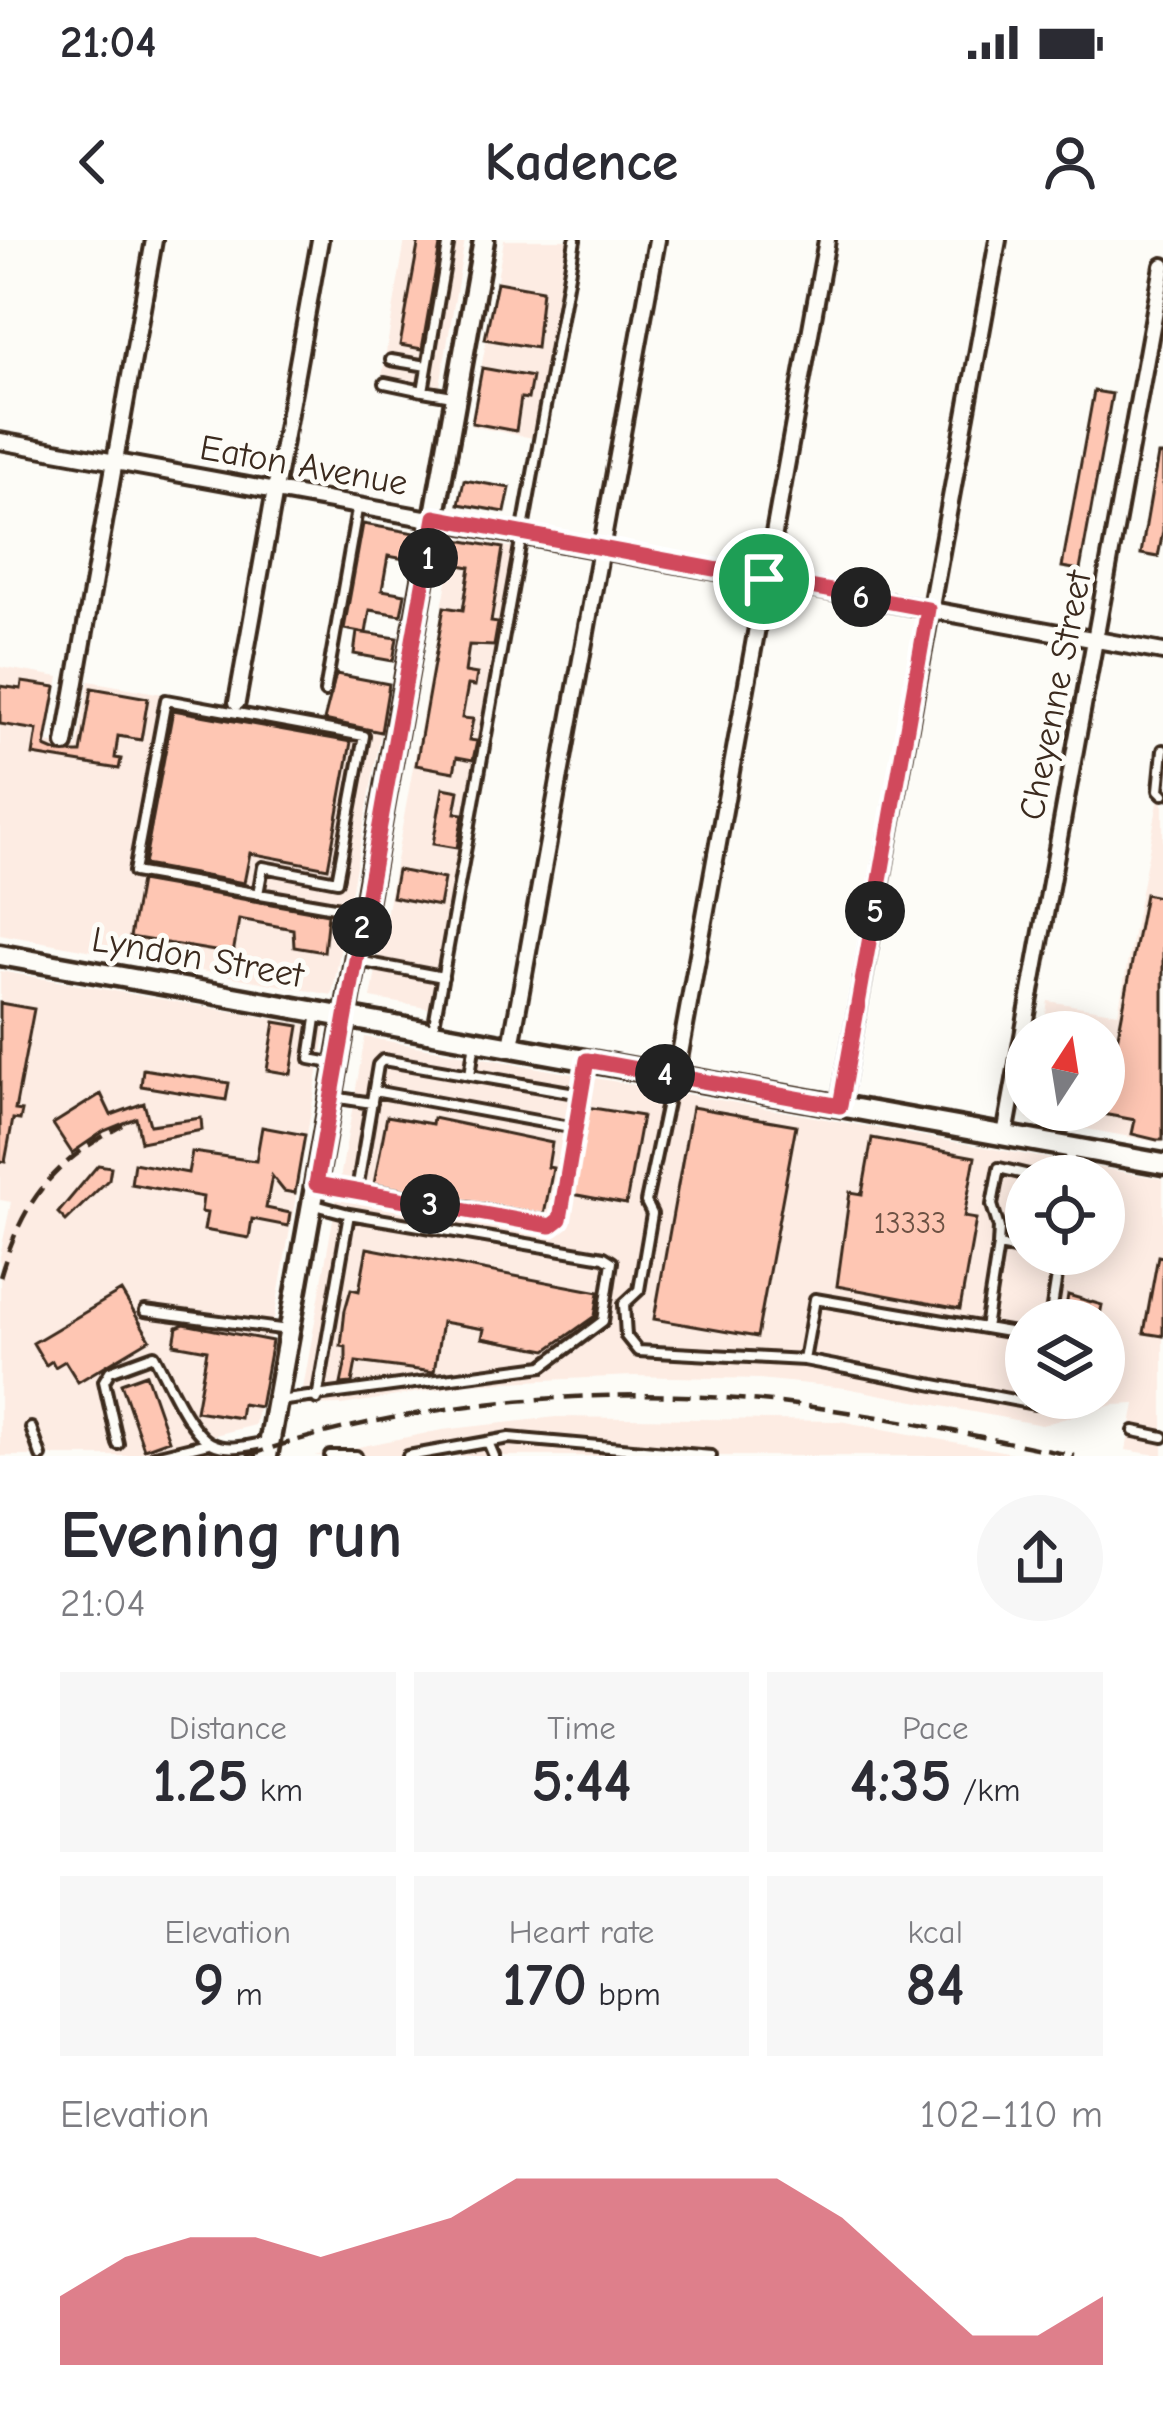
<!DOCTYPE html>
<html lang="en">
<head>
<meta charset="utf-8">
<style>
	:root { --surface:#fff; --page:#f7f7f7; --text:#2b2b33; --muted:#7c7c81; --accent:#d1495b }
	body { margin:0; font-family:"Comic Neue",sans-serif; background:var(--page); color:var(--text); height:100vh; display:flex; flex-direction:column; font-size:45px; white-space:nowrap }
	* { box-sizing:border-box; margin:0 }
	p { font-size:39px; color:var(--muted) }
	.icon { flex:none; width:66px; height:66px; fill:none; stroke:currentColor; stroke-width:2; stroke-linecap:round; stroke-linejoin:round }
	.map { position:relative; height:1216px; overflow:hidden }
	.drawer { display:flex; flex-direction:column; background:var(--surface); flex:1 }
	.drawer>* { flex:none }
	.needle { width:78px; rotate:12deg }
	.buttons { position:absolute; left:1005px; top:771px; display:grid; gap:24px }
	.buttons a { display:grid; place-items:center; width:120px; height:120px; border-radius:50%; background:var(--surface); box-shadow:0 6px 30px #0003; font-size:60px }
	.pin { position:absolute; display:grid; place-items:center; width:102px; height:102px; color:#fff; margin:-51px; border:6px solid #fff; border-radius:50%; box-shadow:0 3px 12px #0007 }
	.km { position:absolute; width:60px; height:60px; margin:-30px; border-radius:50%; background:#222; color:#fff; font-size:33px; line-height:60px; text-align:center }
	.round { display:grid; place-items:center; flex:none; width:126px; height:126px; border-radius:63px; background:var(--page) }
	.head { display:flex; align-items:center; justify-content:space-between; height:204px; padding:0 60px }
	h1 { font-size:66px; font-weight:700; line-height:90px }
	.metrics { display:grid; grid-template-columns:repeat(3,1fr); gap:18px; height:204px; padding:12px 60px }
	.metrics div { display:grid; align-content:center; border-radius:0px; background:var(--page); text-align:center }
	.metrics b { font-size:60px; font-weight:700 }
	.metrics small { font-size:33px; font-weight:400 }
	.metrics p { font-size:33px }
	.chart { height:336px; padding:24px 60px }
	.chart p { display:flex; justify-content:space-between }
	.chart svg { width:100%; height:216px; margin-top:12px; fill:var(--accent); opacity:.7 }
	.status { display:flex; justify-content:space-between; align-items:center; height:84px; padding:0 60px; background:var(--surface); direction:ltr }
	.status svg { height:33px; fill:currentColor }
	header { display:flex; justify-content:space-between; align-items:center; height:156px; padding:0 60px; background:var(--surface); font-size:54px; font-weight:700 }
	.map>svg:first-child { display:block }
	.built { fill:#fdece3; fill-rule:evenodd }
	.building { fill:#fec6b3; stroke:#3b2a1e; stroke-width:3 }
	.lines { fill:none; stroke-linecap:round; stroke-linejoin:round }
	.service-casing { stroke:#3b2a1e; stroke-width:16 }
	.minor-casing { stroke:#3b2a1e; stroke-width:22 }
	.tertiary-casing { stroke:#3b2a1e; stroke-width:27 }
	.service { stroke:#fdfcf7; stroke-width:8 }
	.minor { stroke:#fdfcf7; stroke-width:14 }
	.tertiary { stroke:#fdfcf7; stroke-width:18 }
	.rail { stroke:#3b2a1e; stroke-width:4.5; stroke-dasharray:18 9; stroke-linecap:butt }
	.route-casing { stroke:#fff; stroke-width:24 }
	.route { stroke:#d1495b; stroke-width:15 }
	.labels { text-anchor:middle; stroke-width:10; stroke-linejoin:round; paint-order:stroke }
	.number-label { font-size:30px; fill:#6c5143 }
	.street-label { font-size:36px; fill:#3b2a1e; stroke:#fdfcf7 }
</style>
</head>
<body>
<div class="status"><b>21:04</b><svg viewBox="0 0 49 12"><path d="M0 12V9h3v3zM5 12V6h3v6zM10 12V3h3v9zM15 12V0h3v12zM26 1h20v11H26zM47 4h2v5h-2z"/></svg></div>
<header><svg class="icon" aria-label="back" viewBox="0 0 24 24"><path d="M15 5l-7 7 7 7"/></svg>Kadence<svg class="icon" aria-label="person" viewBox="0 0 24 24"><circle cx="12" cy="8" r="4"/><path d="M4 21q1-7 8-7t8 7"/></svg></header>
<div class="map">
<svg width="1163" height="1216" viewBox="0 0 1163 1216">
	<rect width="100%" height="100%" fill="#fdfcf7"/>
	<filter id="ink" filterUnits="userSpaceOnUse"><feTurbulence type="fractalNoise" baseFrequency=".00833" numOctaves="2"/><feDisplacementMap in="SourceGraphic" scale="24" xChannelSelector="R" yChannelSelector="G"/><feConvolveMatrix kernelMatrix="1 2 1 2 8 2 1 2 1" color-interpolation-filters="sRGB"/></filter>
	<g filter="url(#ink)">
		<path class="built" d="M405 0H465L440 146 382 136Z
			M504 0H569L533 198 471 186Z
			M455 297 515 308 432 769 371 758Z
			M0 427 59 437 47 503 77 508 89 441 381 493 332 755 0 694Z
			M1163 536V903L1027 878 1028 870H1104V792H1043L1048 761 1118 773Z
			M0 731 326 788 255 1185 131 1216H0V1016L11 962 0 960Z
			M365 797 1163 939V1216L1126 1210 1135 1164 1113 1165 1042 1185 846 1148 759 1139 633 1136 544 1140 470 1144 342 1165 300 1166ZM1026 936H1104V1014H1026ZM1026 1080H1104V1158H1026Z
			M556 1177 840 1181 1029 1216H314L442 1190Z"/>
		<path class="building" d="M419 0H441L422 109 400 105Z
			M497 42 542 50 536 108 485 99Z
			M482 128 532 137 528 159 521 158 516 191 472 183Z
			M1094 151 1112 154 1080 330 1062 327Z
			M1158 215H1163V291L1158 317 1141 314Z
			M464 240 510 248 505 272 459 264Z
			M363 284 415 293 410 320 388 316 382 350 405 354 401 375 370 370 366 393 344 389Z
			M458 300 503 308 491 382 498 383 494 406 469 405 465 432 477 434 475 446 468 445 462 478 473 479 469 500 477 501 473 520 457 517 454 532 416 525 444 367 463 370 470 327 454 324Z
			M357 392 397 398 393 421 354 414Z
			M336 434 389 444 381 492 324 480Z
			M22 442 56 447 45 507 59 513H81L92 448 148 458 141 500 118 496 115 518 121 519 119 529 33 515 37 490 0 484V446L21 449Z
			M173 470 351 502 328 628 250 613 244 643 144 625Z
			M443 548 459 551 455 573 463 574 457 608 433 604Z
			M397 630 444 639 439 666 392 657Z
			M140 641 328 674 324 712 294 707 293 689 239 679 233 714 130 697Z
			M1145 654 1163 658V900H1157L1132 894 1135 880 1103 874Z
			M0 763 34 769 15 870 22 871 20 880 13 879 5 922 0 921Z
			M275 782 299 786 291 834 267 830Z
			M143 829 229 843 226 860 141 846Z
			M101 854 111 875 144 863 150 885 201 878 202 890 141 902 136 878 104 891 72 913 53 884Z
			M587 867 642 876 626 964 572 954Z
			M692 867 796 885 757 1097 654 1079Z
			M387 876 432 884 433 878 552 903 548 927 553 928 544 975 374 944Z
			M262 887 305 895 295 953 284 951 272 936 266 968 290 973 288 986 252 979 249 998 204 990 207 973 201 972 203 957 131 944 134 923 188 933 192 912 256 921Z
			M872 898 975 917 964 977 976 979 960 1069 837 1046 850 952 862 954Z
			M98 925 111 927 109 939 66 981 58 973Z
			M367 1008 599 1052 595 1076 547 1110 482 1098 484 1089 442 1082 434 1132 356 1122 352 1143 341 1144 346 1120V1107L341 1106 345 1070 351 1049 359 1051Z
			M1158 1016 1163 1017V1096L1144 1093Z
			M121 1051 150 1099 78 1142 65 1121 55 1127 52 1121 46 1125 33 1103Z
			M1068 1055 1102 1065 1099 1080H1064Z
			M184 1084 272 1101 260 1167 242 1164 240 1178 196 1171 207 1110 174 1104 177 1087Z
			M146 1134 169 1200 144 1209 121 1143Z"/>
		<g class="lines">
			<g class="service-casing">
				<path id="service" d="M449 0 423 151 453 156
					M391 120 427 126
					M385 143 423 151
					M325 452 358 264
					M1163 510 1159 550 1163 554
					M258 654 263 627 337 641 364 496 166 460 134 632 363 672
					M358 721 443 737
					M317 772 310 819 337 824
					M433 790 575 0
					M470 835 475 801
					M672 839 646 962 652 974 639 1050 624 1064 626 1096 638 1111 804 1120 1034 1164 1035 1158
					M374 851 575 888
					M333 857 372 863
					M1066 936 1072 908
					M318 944 551 986 559 979 586 825
					M357 950 378 825 383 820 581 854
					M998 1006 999 988 992 965 999 928 1033 936
					M1021 1010 1026 977
					M1040 1014 1052 1016
					M145 1071 288 1090
					M1050 1080 1058 1029 1052 1014
					M985 1088 998 1006 1026 1011
					M804 1120 815 1059 1026 1095
					M317 1159 349 974
					M278 1161 543 1126 603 1081 612 1022 604 1017 349 974 315 965
					M31 1188 41 1216
					M1134 1191 1163 1197
					M488 1202 494 1216
					M118 1204 104 1141 110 1131 154 1115C166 1137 189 1192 211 1203 228 1212 250 1205 268 1202
					M155 1216 208 1203
					M330 1216H356
					M408 1216 509 1198 711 1216"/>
			</g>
			<g class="minor-casing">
				<path id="minor" d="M0 201 1163 412
					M237 462 320 0
					M65 504 154 0
					M511 806 657 0
					M676 836 827 0
					M840 865 998 0
					M1005 895 1163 26"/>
			</g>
			<g class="tertiary-casing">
				<path id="tertiary" d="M0 715 1163 924
					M267 1216 484 0"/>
			</g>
			<use href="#service" class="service"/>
			<use href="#minor" class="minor"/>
			<use href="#tertiary" class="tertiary"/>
			<path class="rail" d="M0 1037C23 960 52 923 123 885
				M247 1216C408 1160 619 1143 788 1164 885 1175 980 1197 1075 1216"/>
		</g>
	</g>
	<g class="lines" filter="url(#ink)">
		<g class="route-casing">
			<path id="route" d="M435 277 928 369 840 866 587 820 560 979 551 986 316 944Z"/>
		</g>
		<use href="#route" class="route"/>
	</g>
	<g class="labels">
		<g class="number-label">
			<text x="910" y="993">13333</text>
		</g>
		<g class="street-label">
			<text transform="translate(304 224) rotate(10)" y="13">Eaton Avenue</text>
			<text transform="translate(1054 455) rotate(-79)" y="13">Cheyenne Street</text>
			<text transform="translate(198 716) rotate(10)" y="13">Lyndon Street</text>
		</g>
	</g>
</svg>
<div class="buttons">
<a><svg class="needle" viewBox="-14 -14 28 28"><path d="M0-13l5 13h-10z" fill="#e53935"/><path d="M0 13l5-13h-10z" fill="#7c7c81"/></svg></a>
<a><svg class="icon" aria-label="locate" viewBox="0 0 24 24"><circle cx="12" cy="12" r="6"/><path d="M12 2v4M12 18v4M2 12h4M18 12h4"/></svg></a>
<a><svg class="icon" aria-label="layers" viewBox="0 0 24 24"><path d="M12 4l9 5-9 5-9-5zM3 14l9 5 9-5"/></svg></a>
</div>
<div class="pin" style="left:764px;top:339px;background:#1e9e55"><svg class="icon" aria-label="arrive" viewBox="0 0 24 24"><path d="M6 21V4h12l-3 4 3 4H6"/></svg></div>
<b class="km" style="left:428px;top:318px">1</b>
<b class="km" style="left:362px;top:687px">2</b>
<b class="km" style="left:430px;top:964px">3</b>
<b class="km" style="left:665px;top:834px">4</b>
<b class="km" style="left:875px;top:671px">5</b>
<b class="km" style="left:861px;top:357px">6</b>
</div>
<section class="drawer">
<div class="head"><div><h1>Evening run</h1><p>21:04</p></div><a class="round"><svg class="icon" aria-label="share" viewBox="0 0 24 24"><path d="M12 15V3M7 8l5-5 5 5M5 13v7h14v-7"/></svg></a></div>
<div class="metrics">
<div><p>Distance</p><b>1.25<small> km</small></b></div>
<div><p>Time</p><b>5:44</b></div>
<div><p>Pace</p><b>4:35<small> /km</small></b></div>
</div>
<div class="metrics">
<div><p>Elevation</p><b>9<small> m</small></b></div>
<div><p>Heart rate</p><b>170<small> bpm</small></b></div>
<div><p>kcal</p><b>84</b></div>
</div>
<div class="chart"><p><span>Elevation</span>102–110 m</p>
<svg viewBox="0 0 160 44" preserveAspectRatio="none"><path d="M0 44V30L10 22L20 18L30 18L40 22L50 18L60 14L70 6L80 6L90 6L100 6L110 6L120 14L130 26L140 38L150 38L160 30V44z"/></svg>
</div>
</section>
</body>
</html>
